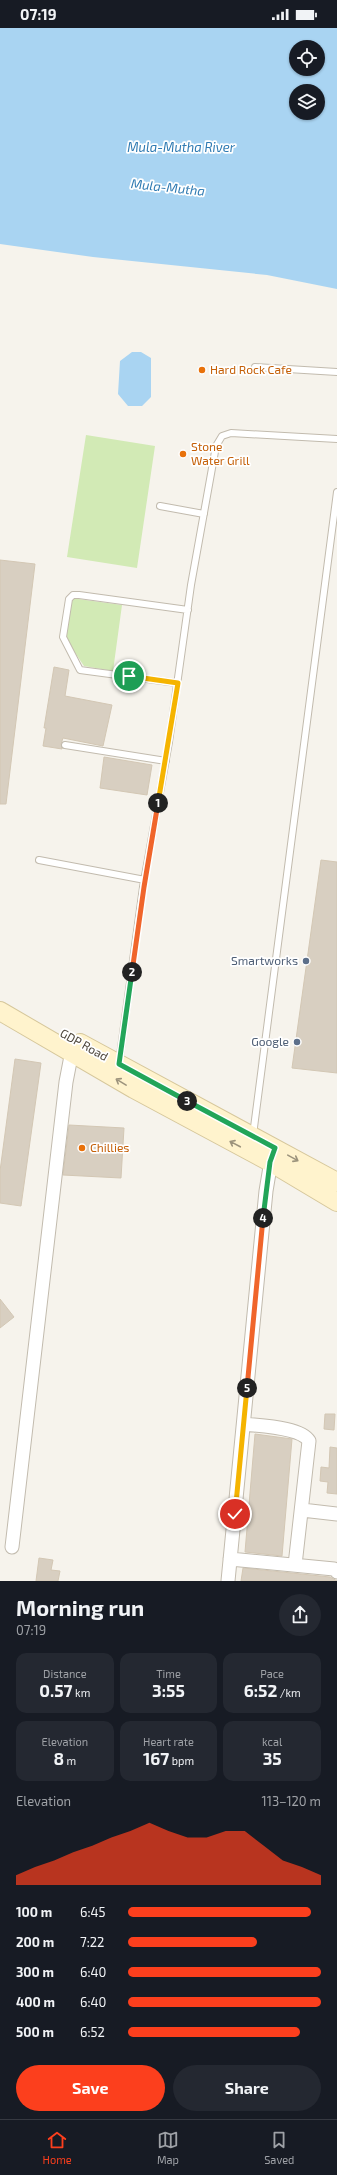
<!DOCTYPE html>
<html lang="en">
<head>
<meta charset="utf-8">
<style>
	:root { --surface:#171b24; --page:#242831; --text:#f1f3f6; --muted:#9ea1a6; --line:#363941; --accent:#fc3f1d }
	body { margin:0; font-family:"Exo 2",sans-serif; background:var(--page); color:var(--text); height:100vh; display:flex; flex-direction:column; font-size:15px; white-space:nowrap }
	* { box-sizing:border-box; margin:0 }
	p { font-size:13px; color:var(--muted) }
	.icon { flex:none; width:22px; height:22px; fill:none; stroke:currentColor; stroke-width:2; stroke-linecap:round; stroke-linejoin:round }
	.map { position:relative; height:1553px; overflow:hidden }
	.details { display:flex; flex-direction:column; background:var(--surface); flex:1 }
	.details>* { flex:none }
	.tools { position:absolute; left:289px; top:12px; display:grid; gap:8px }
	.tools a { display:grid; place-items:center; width:36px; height:36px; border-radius:50%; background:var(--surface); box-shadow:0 1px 3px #0004; font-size:20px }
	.pin { position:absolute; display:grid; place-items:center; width:34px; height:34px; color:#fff; margin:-17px; border:2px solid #fff; border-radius:50%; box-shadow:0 1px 4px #0007 }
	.km { position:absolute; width:20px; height:20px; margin:-10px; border-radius:50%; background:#222; color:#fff; font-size:11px; line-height:20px; text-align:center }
	.round { display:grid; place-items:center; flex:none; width:42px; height:42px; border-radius:21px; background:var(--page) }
	.head { display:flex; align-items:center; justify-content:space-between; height:68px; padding:0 16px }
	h1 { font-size:22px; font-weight:700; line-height:30px }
	.figures { display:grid; grid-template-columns:repeat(3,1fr); gap:6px; height:68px; padding:4px 16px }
	.figures div { display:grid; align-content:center; border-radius:10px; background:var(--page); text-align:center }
	.figures b { font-size:17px; font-weight:700 }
	.figures small { font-size:11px; font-weight:400 }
	.figures p { font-size:11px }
	.chart { height:112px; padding:8px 16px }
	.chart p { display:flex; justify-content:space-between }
	.chart svg { width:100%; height:72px; margin-top:4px; fill:var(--accent); opacity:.7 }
	.action { display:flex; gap:8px; margin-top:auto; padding:8px 16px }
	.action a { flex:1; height:46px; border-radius:24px; background:var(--accent); color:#fff; font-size:16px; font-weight:700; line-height:46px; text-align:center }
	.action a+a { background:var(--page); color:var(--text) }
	ul { padding:0 16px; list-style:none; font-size:13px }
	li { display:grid; grid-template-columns:64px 48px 1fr; align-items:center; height:30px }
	li i { height:10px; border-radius:5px; background:var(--accent) }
	.status { display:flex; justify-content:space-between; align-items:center; height:28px; padding:0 20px; background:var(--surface); direction:ltr }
	.status svg { height:11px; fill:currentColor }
	.dock { display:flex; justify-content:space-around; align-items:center; height:56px; border-top:1px solid var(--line); background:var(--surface); font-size:11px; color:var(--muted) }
	.dock a { display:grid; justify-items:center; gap:2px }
	.dock .on { color:var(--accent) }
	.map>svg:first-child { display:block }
	.green { fill:#d2eab5 }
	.water { fill:#a9d4f2; fill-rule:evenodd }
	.building { fill:#d8cfc1; stroke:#d3c7b4 }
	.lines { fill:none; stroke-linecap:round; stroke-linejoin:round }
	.lane-casing { stroke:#c2bbae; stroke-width:8 }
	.street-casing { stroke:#c2bbae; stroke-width:15 }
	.secondary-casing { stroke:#d6c79b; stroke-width:20 }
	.lane { stroke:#fff; stroke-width:6 }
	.street { stroke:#fff; stroke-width:13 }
	.secondary { stroke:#fff3cd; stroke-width:18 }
	.oneway { stroke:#9c937c }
	.split-1-casing { stroke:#fff; stroke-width:8 }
	.split-2-casing { stroke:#fff; stroke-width:8 }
	.split-3-casing { stroke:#fff; stroke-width:8 }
	.split-4-casing { stroke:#fff; stroke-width:8 }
	.split-5-casing { stroke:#fff; stroke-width:8 }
	.split-6-casing { stroke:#fff; stroke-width:8 }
	.split-1 { stroke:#f5b400; stroke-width:5 }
	.split-2 { stroke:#f0652b; stroke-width:5 }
	.split-3 { stroke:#22a559; stroke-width:5 }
	.split-4 { stroke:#22a559; stroke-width:5 }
	.split-5 { stroke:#f0652b; stroke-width:5 }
	.split-6 { stroke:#f5b400; stroke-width:5 }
	.food-dot { fill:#e8710a; stroke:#fff; stroke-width:1.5 }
	.service-dot { fill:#5c6f8a; stroke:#fff; stroke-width:1.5 }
	.labels { text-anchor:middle; stroke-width:3.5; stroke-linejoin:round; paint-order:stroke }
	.food-label { font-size:12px; fill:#c56008; stroke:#fff; text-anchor:start }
	.service-label { font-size:12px; fill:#4e5e75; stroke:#fff; text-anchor:end }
	.street-label { font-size:12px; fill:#4b4439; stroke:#fff }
	.water-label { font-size:13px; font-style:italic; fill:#2e7ab2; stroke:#fff }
</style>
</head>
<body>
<div class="status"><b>07:19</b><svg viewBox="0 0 49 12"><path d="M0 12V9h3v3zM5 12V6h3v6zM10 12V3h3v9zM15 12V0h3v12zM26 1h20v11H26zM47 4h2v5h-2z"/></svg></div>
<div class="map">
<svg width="337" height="1553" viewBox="0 0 337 1553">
	<rect width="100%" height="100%" fill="#f6f3ec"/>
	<path class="green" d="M86 407 155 418 137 540 67 529Z
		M71 570 122 577 113 643 84 638 65 610Z"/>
	<path class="water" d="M0 0H337V261L267 247 93 229 0 216ZM296 19H318V41H296ZM296 63H318V85H296Z
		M132 324H141L151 330V369L142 378H128L118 366 120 333Z"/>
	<path class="building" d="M0 532 35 536 6 776H0Z
		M54 639 69 642 65 668 112 677 103 718 63 710 61 716 62 721 43 718 46 700H44Z
		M104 729 152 737 147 767 100 760Z
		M321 832 337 834V1045L292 1040Z
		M15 1031 41 1035 21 1178 0 1175V1143Z
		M69 1097 124 1100 121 1150 63 1147Z
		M0 1271 14 1289 0 1300Z
		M325 1386H335L334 1402 324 1401Z
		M255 1406 292 1411 282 1528 245 1524Z
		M330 1419 337 1420V1466L327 1465 328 1454 320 1453 321 1439 329 1440Z
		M39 1530 53 1532 51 1542 60 1543 58 1553H36Z
		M243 1540 330 1549 337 1553H241Z"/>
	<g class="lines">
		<g class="lane-casing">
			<path id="lane" d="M255 339 337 344
				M160 478 204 486
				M177 655 80 642 63 609 69 571 73 567H79L188 582
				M65 717 166 733
				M39 832 145 852
				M119 1035 143 859 169 714 191 557 216 418 222 408 231 405 337 411
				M253 1107 337 464"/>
		</g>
		<g class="street-casing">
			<path id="street" d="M244 1396C260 1398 301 1399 309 1413L295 1537
				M302 1482 337 1486
				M12 1519 66 1054 72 1023
				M230 1531 334 1541 337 1544
				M228 1553 266 1163 272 1127"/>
		</g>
		<g class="secondary-casing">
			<path id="secondary" d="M0 983 134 1061 270 1134 337 1174
				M80 1015 337 1154"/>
		</g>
		<use href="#lane" class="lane"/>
		<use href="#street" class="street"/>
		<use href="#secondary" class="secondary"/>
	</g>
	<defs><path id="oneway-shaft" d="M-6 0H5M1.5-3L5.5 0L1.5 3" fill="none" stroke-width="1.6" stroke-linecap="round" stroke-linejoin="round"/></defs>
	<g class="oneway">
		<use href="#oneway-shaft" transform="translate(121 1054) rotate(-149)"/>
		<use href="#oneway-shaft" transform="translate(235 1116) rotate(-152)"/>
		<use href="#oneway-shaft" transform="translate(293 1130) rotate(29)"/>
	</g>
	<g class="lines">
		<g class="split-1-casing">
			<path id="split-1" d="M129 648 178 655 158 775"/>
		</g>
		<g class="split-2-casing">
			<path id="split-2" d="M132 944 144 859 158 775"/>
		</g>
		<g class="split-3-casing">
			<path id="split-3" d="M132 944 119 1036 187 1073"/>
		</g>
		<g class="split-4-casing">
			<path id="split-4" d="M187 1073 275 1120 270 1134 263 1190"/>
		</g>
		<g class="split-5-casing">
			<path id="split-5" d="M247 1360 263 1190"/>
		</g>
		<g class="split-6-casing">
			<path id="split-6" d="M235 1486 247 1360"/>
		</g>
		<use href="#split-1" class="split-1"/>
		<use href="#split-2" class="split-2"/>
		<use href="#split-3" class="split-3"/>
		<use href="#split-4" class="split-4"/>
		<use href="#split-5" class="split-5"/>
		<use href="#split-6" class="split-6"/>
	</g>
	<g class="food-dot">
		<circle cx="202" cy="342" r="4"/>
		<circle cx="183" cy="426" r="4"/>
		<circle cx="82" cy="1120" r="4"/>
	</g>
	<g class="service-dot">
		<circle cx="306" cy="933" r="4"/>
		<circle cx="297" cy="1014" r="4"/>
	</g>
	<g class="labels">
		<g class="food-label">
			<text x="210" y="346">Hard Rock Cafe</text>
			<text x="191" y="423">Stone<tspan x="191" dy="14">Water Grill</tspan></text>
			<text x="90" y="1124">Chillies</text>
		</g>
		<g class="service-label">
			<text x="298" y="937">Smartworks</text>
			<text x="289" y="1018">Google</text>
		</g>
		<g class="street-label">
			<text transform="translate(84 1017) rotate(29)" y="4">GDP Road</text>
		</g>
		<g class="water-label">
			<text x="181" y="124">Mula-Mutha River</text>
			<text transform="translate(168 159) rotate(6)" y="5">Mula-Mutha</text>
		</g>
	</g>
</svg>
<div class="tools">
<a><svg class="icon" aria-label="locate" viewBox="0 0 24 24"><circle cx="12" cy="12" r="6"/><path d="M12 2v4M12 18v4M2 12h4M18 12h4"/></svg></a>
<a><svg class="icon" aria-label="layers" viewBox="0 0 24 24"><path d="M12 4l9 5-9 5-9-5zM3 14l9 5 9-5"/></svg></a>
</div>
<div class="pin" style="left:129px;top:648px;background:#1e9e55"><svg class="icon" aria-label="arrive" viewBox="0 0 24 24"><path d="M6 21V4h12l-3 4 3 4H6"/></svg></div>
<div class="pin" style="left:235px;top:1486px;background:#d93025"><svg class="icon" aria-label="check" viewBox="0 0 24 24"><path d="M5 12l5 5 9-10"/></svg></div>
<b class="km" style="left:158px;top:775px">1</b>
<b class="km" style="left:132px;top:944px">2</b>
<b class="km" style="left:187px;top:1073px">3</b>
<b class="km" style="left:263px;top:1190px">4</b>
<b class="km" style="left:247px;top:1360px">5</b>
</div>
<section class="details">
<div class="head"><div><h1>Morning run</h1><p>07:19</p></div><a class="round"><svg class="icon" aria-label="share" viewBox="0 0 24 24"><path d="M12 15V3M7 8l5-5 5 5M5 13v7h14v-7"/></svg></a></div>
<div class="figures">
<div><p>Distance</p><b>0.57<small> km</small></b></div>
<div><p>Time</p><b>3:55</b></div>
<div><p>Pace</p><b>6:52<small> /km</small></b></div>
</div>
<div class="figures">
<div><p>Elevation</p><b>8<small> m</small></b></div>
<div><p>Heart rate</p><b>167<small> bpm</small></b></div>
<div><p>kcal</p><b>35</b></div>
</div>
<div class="chart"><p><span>Elevation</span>113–120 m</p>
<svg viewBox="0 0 160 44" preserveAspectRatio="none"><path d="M0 44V38L10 33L20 29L30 24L40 20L50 15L60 11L70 6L80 11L90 15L100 15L110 11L120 11L130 20L140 29L150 33L160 38V44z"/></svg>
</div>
<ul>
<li><b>100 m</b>6:45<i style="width:95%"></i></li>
<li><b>200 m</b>7:22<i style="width:67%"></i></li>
<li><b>300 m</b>6:40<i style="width:100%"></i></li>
<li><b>400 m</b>6:40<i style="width:100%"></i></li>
<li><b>500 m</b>6:52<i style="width:89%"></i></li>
</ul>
<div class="action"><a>Save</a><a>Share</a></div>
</section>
<nav class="dock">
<a class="on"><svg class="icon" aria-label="home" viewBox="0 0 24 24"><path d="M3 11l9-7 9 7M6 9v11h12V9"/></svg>Home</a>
<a><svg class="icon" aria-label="map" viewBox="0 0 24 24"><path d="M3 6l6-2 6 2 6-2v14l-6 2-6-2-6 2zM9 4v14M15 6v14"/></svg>Map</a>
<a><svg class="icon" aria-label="saved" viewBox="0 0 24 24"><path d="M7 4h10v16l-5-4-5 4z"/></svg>Saved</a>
</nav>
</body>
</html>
